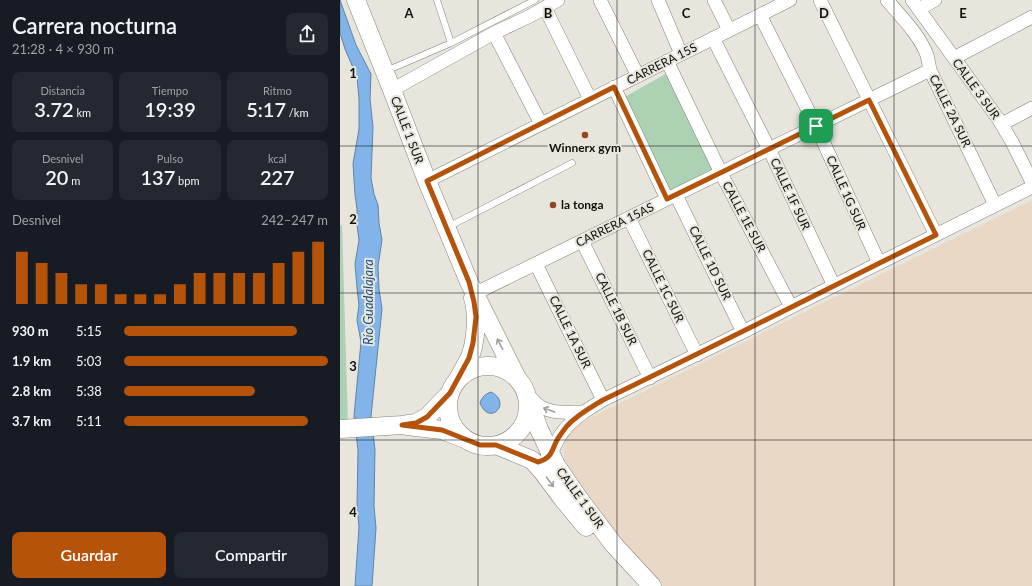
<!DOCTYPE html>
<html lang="es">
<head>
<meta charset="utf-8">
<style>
	:root { --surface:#171b24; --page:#242831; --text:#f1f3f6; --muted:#9ea1a6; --accent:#b45309 }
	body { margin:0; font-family:Lato,sans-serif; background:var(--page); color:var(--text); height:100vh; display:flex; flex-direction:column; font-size:15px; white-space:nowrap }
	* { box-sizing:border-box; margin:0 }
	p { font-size:13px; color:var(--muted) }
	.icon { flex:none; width:22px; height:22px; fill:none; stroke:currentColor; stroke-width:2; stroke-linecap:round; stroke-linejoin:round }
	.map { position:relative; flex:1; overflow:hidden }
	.panel { display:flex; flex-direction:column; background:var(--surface); width:340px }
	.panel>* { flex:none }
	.pin { position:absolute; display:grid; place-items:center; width:34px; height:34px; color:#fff; margin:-17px; border-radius:8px; box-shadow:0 2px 6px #0006 }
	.round { display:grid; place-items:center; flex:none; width:42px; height:42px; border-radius:8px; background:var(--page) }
	.overview { display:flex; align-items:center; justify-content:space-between; height:68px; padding:0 12px }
	h1 { font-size:22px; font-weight:600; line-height:30px }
	.figures { display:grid; grid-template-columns:repeat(3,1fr); gap:6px; height:68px; padding:4px 12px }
	.figures div { display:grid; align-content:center; border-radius:8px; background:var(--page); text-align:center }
	.figures b { font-size:20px; font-weight:600 }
	.figures small { font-size:11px; font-weight:400 }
	.figures p { font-size:11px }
	.chart { height:112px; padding:8px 12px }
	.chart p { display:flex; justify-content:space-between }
	.chart svg { width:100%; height:72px; margin-top:4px; stroke:var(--accent); stroke-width:6 }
	.primary-button { display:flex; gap:8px; margin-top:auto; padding:8px 12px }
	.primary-button a { flex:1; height:46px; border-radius:8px; background:var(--accent); color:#fff; font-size:16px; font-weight:600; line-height:46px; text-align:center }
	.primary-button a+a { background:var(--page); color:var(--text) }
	ul { padding:0 12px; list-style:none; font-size:13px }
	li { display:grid; grid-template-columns:64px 48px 1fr; align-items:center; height:30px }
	li i { height:10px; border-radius:5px; background:var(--accent) }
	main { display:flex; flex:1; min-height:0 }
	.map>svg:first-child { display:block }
	.industrial { fill:#e9d8c6 }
	.green { fill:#add1b3 }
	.water { fill:#82b4e9; stroke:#6083a7 }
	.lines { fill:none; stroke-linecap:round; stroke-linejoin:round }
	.lane-casing { stroke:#838179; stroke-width:7 }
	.street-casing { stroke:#838179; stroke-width:14 }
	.secondary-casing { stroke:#838179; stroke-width:19 }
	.lane { stroke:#fff; stroke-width:6 }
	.street { stroke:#fff; stroke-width:13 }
	.secondary { stroke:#fff; stroke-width:18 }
	.oneway { stroke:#a09f9e }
	.route-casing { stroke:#fff; stroke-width:8 }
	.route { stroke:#b45309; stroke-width:5 }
	.grid { fill:none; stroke:#11100d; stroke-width:1; stroke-opacity:0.55 }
	.poi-dot { fill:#8e4724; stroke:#e7e5dc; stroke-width:1.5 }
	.labels { text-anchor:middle; stroke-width:4; stroke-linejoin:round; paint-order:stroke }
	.street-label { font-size:12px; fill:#11100d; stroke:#e7e5dc }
	.poi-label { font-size:12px; font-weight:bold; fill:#11100d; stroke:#e7e5dc }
	.water-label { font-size:13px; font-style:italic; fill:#194e7f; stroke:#e7e5dc }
	.grid-label { font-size:13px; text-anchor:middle; font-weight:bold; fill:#11100d; stroke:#e7e5dc; stroke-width:4; stroke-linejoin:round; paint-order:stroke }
</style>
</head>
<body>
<main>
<section class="panel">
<div class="overview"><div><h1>Carrera nocturna</h1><p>21:28 · 4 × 930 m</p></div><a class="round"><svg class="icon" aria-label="share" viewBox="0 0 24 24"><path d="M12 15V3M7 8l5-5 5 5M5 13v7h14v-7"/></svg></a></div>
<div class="figures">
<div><p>Distancia</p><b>3.72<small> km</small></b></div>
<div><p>Tiempo</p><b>19:39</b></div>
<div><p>Ritmo</p><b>5:17<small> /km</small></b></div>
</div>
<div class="figures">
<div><p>Desnivel</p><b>20<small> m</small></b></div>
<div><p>Pulso</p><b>137<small> bpm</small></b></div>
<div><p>kcal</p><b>227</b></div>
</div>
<div class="chart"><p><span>Desnivel</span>242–247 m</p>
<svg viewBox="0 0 160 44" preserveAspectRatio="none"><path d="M5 44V12M15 44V19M25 44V25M35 44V32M45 44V32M55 44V38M65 44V38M75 44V38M85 44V32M95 44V25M105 44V25M115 44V25M125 44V25M135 44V19M145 44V12M155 44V6"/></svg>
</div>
<ul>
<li><b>930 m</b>5:15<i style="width:85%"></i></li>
<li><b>1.9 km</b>5:03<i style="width:100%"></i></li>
<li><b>2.8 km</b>5:38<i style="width:64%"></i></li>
<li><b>3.7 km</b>5:11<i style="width:90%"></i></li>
</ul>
<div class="primary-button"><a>Guardar</a><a>Compartir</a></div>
</section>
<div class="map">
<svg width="692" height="586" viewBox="0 0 692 586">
	<rect width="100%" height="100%" fill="#e7e5dc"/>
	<path class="industrial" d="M692 200V586H323L272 529 237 481 224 460V440L238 424Z"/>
	<path class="green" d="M327 73 376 172 329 195 283 98Z
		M2 225 8 424H0V226Z"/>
	<path class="water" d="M0 0 16 45 31 74 30 99 33 127 31 178 34 194 38 205 39 223 42 240 38 266 39 289 42 309 31 416 35 450 34 506 36 528 32 586H15L19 527 17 506 18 450 14 416 21 342 17 320 19 305 17 288 15 264 19 240 17 225V209L15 195 13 164 19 129V99L17 77 5 49 0 33Z
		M151 392C173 403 149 427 140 403 142 397 145 394 151 392Z"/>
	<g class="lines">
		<g class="lane-casing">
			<path id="lane" d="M97 0 111 43
				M46 71 111 43 195 0
				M108 227 232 163"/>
		</g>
		<g class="street-casing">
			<path id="street" d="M260 0 298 76
				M318 0 341 54
				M374 0 389 30
				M480 0 596 235
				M547 0C561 17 579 34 587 55 588 59 589 65 590 70L655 205
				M572 0 659 120 672 142 692 182
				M205 8 250 99
				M579 9 595 0
				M420 15 476 126 539 263
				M154 33 201 124
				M373 38 429 149 494 286
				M614 58 692 17
				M327 61 381 173 451 307
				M274 87 327 199
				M52 90 154 33 190 16 218 0
				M662 124 692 108
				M87 181 450 0
				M336 195 403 332
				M289 218 357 355
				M242 241 310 378
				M196 264 263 400
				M132 295 590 70
				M184 388C187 392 189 397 193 400 205 415 226 412 243 412
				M207 457C214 452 216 440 222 433 233 418 248 409 263 400L403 332 451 307 692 187"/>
		</g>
		<g class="secondary-casing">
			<path id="secondary" d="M16 0 52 90 87 181 129 282 177 378
				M108 406a40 40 0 1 1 80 0a40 40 0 1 1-80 0Z
				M118 379C122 372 125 366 129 359 136 344 138 314 133 298
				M189 402 199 429 216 465 240 500 274 545 312 586
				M67 426 102 430 125 439
				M0 429 62 425 76 423 87 417 110 393
				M156 445 192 460 202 471 222 498 246 527"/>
		</g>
		<use href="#lane" class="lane"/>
		<use href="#street" class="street"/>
		<use href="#secondary" class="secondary"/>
	</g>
	<defs><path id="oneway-shaft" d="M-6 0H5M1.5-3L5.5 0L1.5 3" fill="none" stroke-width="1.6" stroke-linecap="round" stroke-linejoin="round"/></defs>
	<g class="oneway">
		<use href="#oneway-shaft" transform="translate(160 344) rotate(-117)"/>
		<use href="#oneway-shaft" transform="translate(209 410) rotate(-160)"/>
		<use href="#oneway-shaft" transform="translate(210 482) rotate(54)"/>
	</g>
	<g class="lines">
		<g class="route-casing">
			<path id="route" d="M274 87 327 199 529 100 596 235C485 290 375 346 263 400 250 408 237 415 227 426 223 431 219 436 216 442 211 453 211 458 198 462L156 445H140L102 430 62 425 76 423 87 417 110 393 129 358 133 343 136 317 134 302 129 282 87 181Z"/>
		</g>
		<use href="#route" class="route"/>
	</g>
	<path class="grid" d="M138 0V586M277 0V586M415 0V586M554 0V586M0 146H692M0 293H692M0 440H692"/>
	<g class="poi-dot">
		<circle cx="245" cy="135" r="4"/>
		<circle cx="213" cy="205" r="4"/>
	</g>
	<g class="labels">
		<g class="street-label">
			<text transform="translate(322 64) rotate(-27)" y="4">CARRERA 15S</text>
			<text transform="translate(636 89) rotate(54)" y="4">CALLE 3 SUR</text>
			<text transform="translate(610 111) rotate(64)" y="4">CALLE 2A SUR</text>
			<text transform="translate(67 130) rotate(69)" y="4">CALLE 1 SUR</text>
			<text transform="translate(506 193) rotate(66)" y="4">CALLE 1G SUR</text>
			<text transform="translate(450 194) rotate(65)" y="4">CALLE 1F SUR</text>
			<text transform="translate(404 217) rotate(62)" y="4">CALLE 1E SUR</text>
			<text transform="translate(275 225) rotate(-26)" y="4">CARRERA 15AS</text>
			<text transform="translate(370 263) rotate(64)" y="4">CALLE 1D SUR</text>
			<text transform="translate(323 286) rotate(64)" y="4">CALLE 1C SUR</text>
			<text transform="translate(276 309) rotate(64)" y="4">CALLE 1B SUR</text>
			<text transform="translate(230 332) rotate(64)" y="4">CALLE 1A SUR</text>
			<text transform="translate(240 498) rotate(54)" y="4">CALLE 1 SUR</text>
		</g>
		<g class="poi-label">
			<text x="245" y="152">Winnerx gym</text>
			<text x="221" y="209" text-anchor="start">la tonga</text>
		</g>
		<g class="water-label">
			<text transform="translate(28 302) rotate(-90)" y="5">Río Guadalajara</text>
		</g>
	</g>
	<g class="grid-label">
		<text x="69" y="18">A</text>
		<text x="208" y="18">B</text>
		<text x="346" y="18">C</text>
		<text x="484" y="18">D</text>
		<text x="623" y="18">E</text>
		<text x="13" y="78">1</text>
		<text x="13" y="224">2</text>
		<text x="13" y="371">3</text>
		<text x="13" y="517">4</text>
	</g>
</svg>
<div class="pin" style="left:476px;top:126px;background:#1e9e55"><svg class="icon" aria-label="arrive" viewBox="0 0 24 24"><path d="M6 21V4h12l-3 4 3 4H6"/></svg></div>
</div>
</main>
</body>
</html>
